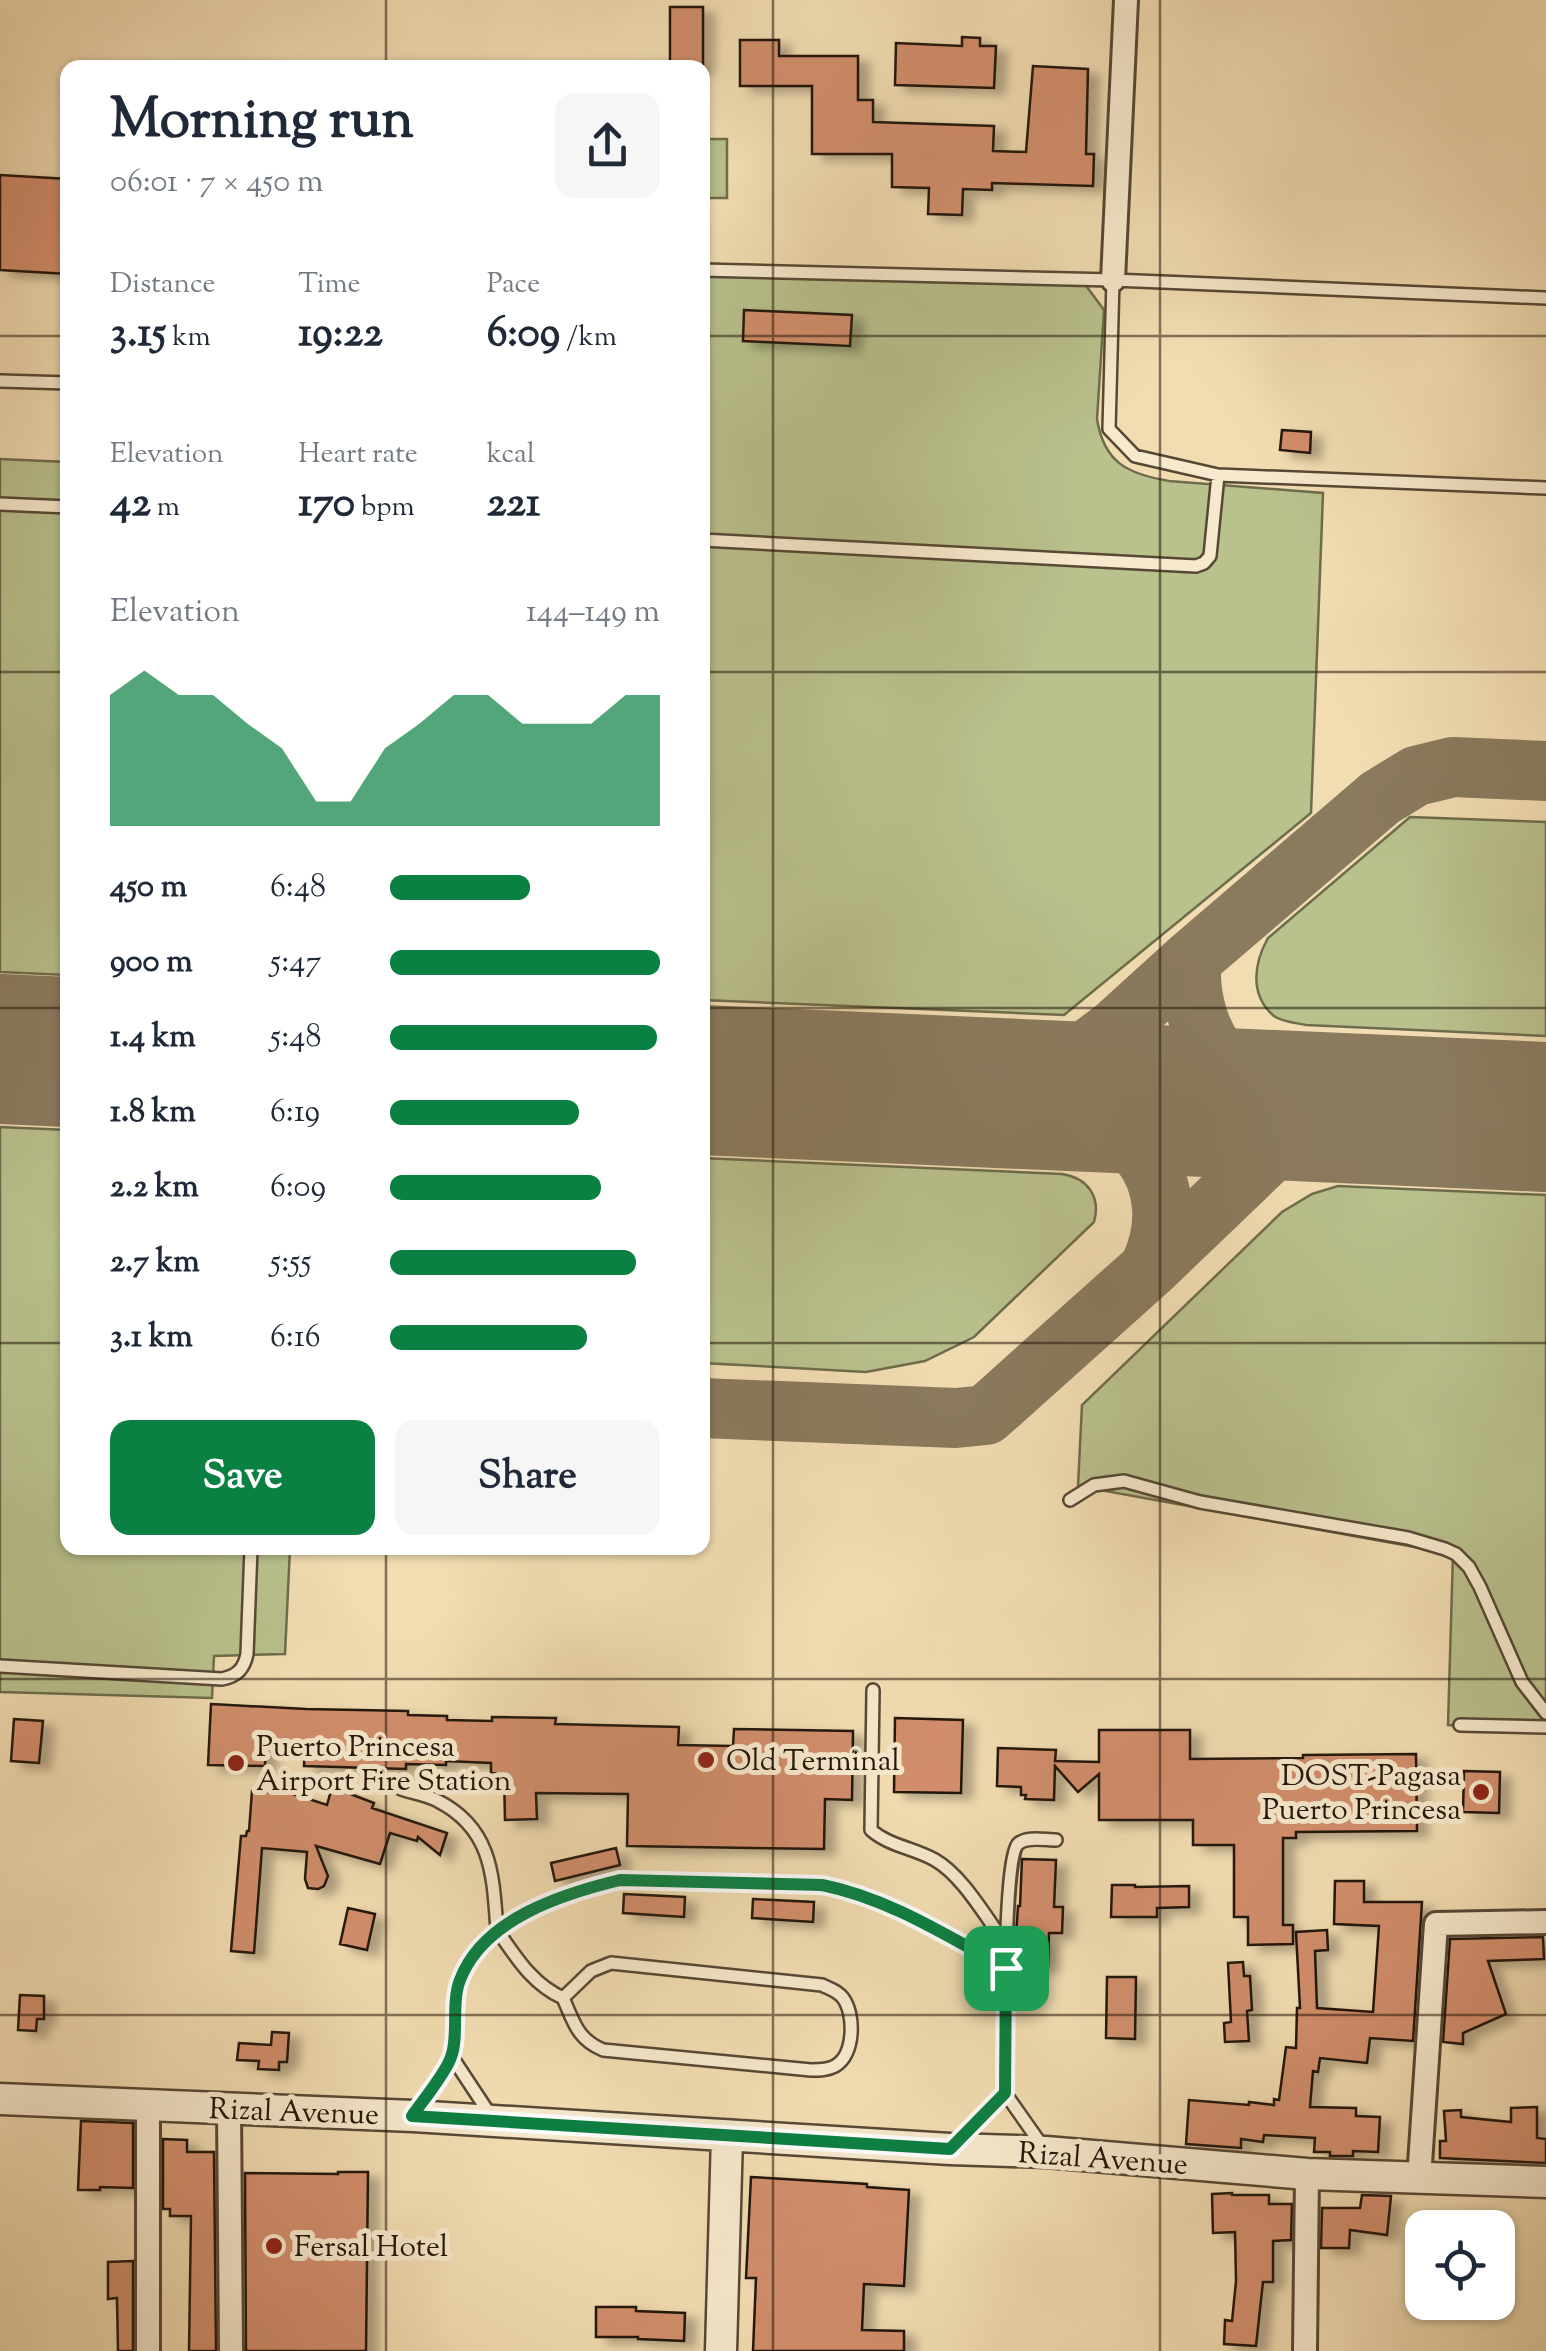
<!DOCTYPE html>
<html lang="en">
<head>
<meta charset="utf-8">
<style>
	:root { --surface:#fff; --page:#f6f6f7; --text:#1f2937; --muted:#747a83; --accent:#0b8043 }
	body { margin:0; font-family:"Sorts Mill Goudy",serif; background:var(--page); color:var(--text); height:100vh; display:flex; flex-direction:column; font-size:38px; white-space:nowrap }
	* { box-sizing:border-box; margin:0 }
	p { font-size:32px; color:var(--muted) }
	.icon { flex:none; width:55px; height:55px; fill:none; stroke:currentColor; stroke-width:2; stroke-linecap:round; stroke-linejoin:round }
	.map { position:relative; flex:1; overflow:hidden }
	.sheet { position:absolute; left:60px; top:60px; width:650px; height:1495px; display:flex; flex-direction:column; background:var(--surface); border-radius:20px; box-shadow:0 2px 8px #0004 }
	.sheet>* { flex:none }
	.buttons { position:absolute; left:1405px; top:2210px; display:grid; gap:20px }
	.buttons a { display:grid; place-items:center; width:110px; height:110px; border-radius:20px; background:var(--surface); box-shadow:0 2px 8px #0004; font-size:50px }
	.pin { position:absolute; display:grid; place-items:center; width:85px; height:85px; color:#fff; margin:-42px; border-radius:20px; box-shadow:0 5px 15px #0006 }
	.round { display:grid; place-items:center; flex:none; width:105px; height:105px; border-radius:20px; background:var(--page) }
	.head { display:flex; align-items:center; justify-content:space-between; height:170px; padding:0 50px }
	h1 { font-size:55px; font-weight:800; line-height:75px }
	.stats { display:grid; grid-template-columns:repeat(3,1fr); gap:15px; height:170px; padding:10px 50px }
	.stats div { display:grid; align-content:center }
	.stats b { font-size:42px; font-weight:800 }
	.stats small { font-size:28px; font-weight:400 }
	.stats p { font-size:28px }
	.chart { height:280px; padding:20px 50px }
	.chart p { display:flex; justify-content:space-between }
	.chart svg { width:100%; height:180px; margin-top:10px; fill:var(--accent); opacity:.7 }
	.cta { display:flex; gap:20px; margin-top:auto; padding:20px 50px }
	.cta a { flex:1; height:115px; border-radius:20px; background:var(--accent); color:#fff; font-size:40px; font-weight:800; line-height:115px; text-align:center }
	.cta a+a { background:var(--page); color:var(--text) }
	ul { padding:0 50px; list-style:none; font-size:32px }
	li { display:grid; grid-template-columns:160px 120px 1fr; align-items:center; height:75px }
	li i { height:25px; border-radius:12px; background:var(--accent) }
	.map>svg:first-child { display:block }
	.green { fill:#b9c18d; stroke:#6e6c4c; stroke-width:2.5 }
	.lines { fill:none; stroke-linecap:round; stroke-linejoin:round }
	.taxiway { stroke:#8a7a5e; stroke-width:60 }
	.runway { stroke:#8a7a5e; stroke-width:150 }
	.building { fill:#d28e6c; stroke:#23160b; stroke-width:2.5; filter:url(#shadow) }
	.service-casing { stroke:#574835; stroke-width:16 }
	.minor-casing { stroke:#574835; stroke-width:28 }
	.tertiary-casing { stroke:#574835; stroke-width:35 }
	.service { stroke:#f7e9cd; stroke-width:11 }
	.minor { stroke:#f7e9cd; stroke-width:22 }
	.tertiary { stroke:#f7e9cd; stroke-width:30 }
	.route-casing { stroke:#fff; stroke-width:20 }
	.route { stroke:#0b8043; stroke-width:12 }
	.grid { fill:none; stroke:#23160b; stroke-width:2.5; stroke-opacity:0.55 }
	.poi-dot { fill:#8f2418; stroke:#f7e9cd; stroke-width:4 }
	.labels { text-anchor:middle; stroke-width:10; stroke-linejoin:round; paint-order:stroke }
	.poi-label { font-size:30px; fill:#23160b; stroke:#f7e9cd; text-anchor:start }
	.street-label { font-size:30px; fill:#23160b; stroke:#f7e9cd }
</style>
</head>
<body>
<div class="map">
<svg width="1546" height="2351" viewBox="0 0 1546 2351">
	<defs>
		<filter id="shadow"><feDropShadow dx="11" dy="6" stdDeviation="5" flood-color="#0004"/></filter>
	</defs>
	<rect width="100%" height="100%" fill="#f2ddb2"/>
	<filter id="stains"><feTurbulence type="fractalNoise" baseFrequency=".002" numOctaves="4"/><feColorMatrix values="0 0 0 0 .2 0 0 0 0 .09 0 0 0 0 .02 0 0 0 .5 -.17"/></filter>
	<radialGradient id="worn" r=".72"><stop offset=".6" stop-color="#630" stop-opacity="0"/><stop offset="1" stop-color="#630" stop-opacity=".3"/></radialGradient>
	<path class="green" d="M702 139H727V198H703Z
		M703 276 1084 283 1104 310 1097 419C1104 463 1128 474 1169 481L1323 493 1311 813 1064 1015 703 1000Z
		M0 459 67 462V975L0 972Z
		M1410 817 1546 822V1036L1306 1025C1297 1023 1282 1022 1274 1016 1249 995 1254 963 1268 938Z
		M0 1127 67 1130 68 1548H290L285 1654 214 1656 212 1698 0 1692Z
		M702 1158 1062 1174C1088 1178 1101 1197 1094 1222L974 1337 925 1361 866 1372 703 1363Z
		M1338 1186 1546 1195V1730L1448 1725 1453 1554 1078 1486 1082 1405 1282 1212 1312 1194Z"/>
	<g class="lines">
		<path class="taxiway" d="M1191 960C1189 1002 1200 1037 1227 1068 1235 1077 1245 1088 1257 1093 1275 1102 1298 1104 1318 1107
			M1027 1094 1114 1030 1191 960 1380 798 1416 776 1453 767 1546 771
			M1063 1096C1086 1111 1123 1130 1140 1151 1168 1186 1168 1230 1149 1269
			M702 1408 956 1418 986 1415 1149 1269 1318 1107"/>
		<path class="runway" d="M0 1049 68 1052
			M702 1080 1546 1117"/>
	</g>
	<path class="building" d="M670 7H703V68H670Z
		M962 37 980 38V46H996L994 88 895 85 896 43 962 46Z
		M740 40H779V56H858V100H873V122L994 126 993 151 1026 152 1033 66 1088 69 1086 154H1094L1093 186 992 183V190L963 189 962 215 928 214 929 188 892 187V154H812V86H740Z
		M0 175 68 179V274L0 270Z
		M744 310 852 315 850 346 743 341Z
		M1282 430 1311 432 1310 453 1280 450Z
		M211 1704 306 1709 408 1711V1715L447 1716V1720L492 1721V1717L556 1718 555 1724 679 1727 678 1745 733 1746 734 1729 853 1731 852 1800 825 1799 824 1849 627 1846 628 1794 536 1793 537 1819 505 1820 504 1774 491 1773V1763L446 1761V1765L406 1764V1769L304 1766 305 1745 266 1742 265 1766 208 1765Z
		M895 1718 963 1720 961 1793 894 1792Z
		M14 1719 43 1721 39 1763 11 1761Z
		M1099 1730H1190V1759L1303 1758V1755L1416 1754 1417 1831 1296 1832V1838H1283V1925H1293V1944L1248 1945V1917H1234V1845H1193V1820H1099V1774L1078 1792 1055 1766 1054 1800 1025 1799 1026 1795H1021V1787L997 1786 998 1748 1056 1750 1055 1761 1099 1762Z
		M1464 1771 1500 1772 1499 1813 1463 1812Z
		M332 1787 374 1803 372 1808 447 1833 440 1855 418 1837 417 1841 390 1833 380 1864 316 1846 328 1876 324 1886 318 1889 308 1888 305 1879 307 1852 262 1848 254 1953 231 1951 241 1836H246L247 1831H249L252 1791 290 1793 327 1805Z
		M616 1848 620 1865 555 1881 551 1863Z
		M1022 1859 1056 1860 1054 1907H1063L1062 1933H1049L1048 1966 1018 1965 1019 1933H1016L1017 1921 1018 1906H1020Z
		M1335 1881H1364V1902H1422L1413 2041 1370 2038 1367 2063 1320 2058 1318 2072 1313 2071 1310 2107 1356 2108V2116L1380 2117 1378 2152 1353 2151V2156H1330V2152H1314L1315 2138 1264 2135 1263 2142 1241 2139V2148L1186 2144 1189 2100 1249 2105V2102L1274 2105V2099L1279 2100 1286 2047 1296 2048 1297 2008H1300L1296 1932 1327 1930 1328 1950 1315 1951 1317 2008 1373 2012 1379 1926 1334 1924Z
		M1112 1885H1135V1887L1189 1886V1907L1157 1908V1917H1111Z
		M624 1894 685 1897 684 1917 623 1913Z
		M753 1899 814 1902 813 1922 752 1918Z
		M348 1908 375 1914 367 1950 340 1944Z
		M1543 1937 1544 1959 1488 1961 1506 2014 1463 2033V2044L1443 2042 1450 1939Z
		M1243 1962 1244 1976H1250L1252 2010 1247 2011 1249 2041 1225 2042 1224 2023 1231 2022 1228 1963Z
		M1107 1977H1136L1135 2039 1106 2038Z
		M20 1995 44 1996V2019H37L36 2031 18 2030Z
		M272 2032 289 2033 287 2062H279V2070L258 2069 259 2061 237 2060 239 2043 271 2045Z
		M1537 2107V2138L1546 2139V2163L1440 2158V2141H1446L1444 2111 1461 2110V2117L1511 2122V2108Z
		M81 2121 133 2123V2188L100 2187V2190H78Z
		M163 2139 187 2140V2152H214L216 2351H189L191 2216H170V2209H163Z
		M338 2172H368L366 2351H246L245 2173 338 2174Z
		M751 2177 867 2184V2187L909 2190 904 2286 864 2284 862 2330 904 2331V2351H753L756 2278H746Z
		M1232 2193V2195H1269V2204H1292L1291 2240 1273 2241V2282H1263L1256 2346 1224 2344 1225 2320 1232 2321 1236 2281 1235 2232 1213 2233 1212 2194Z
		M1362 2195 1391 2196 1387 2235 1350 2230 1349 2248H1321L1322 2208H1360Z
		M133 2261V2351H118L117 2298 108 2299V2262Z
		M596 2307H636V2311L685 2313 684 2341 638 2339V2337H596Z"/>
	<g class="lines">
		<g class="service-casing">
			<path id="service" d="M702 270 1113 280 1546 298
				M1113 280 1109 429 1135 456 1218 475 1546 488
				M0 381 68 383
				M0 504 68 507
				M702 540 1196 566 1204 563 1210 556 1218 475
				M1070 1500 1094 1485 1124 1481 1200 1502 1408 1538 1445 1549 1456 1554 1469 1567 1480 1587 1522 1682 1546 1713
				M0 1666 222 1679C237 1676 244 1669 247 1654L251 1548
				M873 1690 871 1830C889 1846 914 1848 935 1860 963 1876 986 1918 1006 1944
				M1460 1725 1546 1727
				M401 1789C413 1793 427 1795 438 1801 493 1829 493 1877 497 1930
				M497 1930C516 1957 532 1984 563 1998 574 2022 577 2039 603 2050L811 2070C819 2070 828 2070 835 2066 855 2055 855 2014 843 1998 838 1991 830 1989 822 1985L611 1963 591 1971 563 1998
				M452 2057 491 2116
				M1005 2093C1005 2060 1003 1858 1018 1844 1026 1836 1045 1840 1056 1840
				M1005 2093 1043 2147
				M415 2112 452 2057 458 1984 466 1965 497 1930 555 1899 619 1880 822 1885C888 1899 947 1936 1006 1967
				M956 2142 1005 2093"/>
		</g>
		<g class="minor-casing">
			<path id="minor" d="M1113 280 1126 0
				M148 2105V2351
				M229 2108 231 2351
				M1419 2179 1436 1924 1546 1922
				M1305 2351 1307 2174"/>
		</g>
		<g class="tertiary-casing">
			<path id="tertiary" d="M0 2099 413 2116 950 2149 1046 2152 1307 2174 1546 2182
				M721 2351 727 2136"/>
		</g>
		<use href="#service" class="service"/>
		<use href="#minor" class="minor"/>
		<use href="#tertiary" class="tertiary"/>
	</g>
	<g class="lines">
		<g class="route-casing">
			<path id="route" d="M620 1880 822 1885C888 1898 947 1936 1006 1968L1005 2093 950 2149 412 2116C422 2102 447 2071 451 2057 459 2037 451 2002 460 1980 483 1919 562 1894 620 1880Z"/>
		</g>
		<use href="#route" class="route"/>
	</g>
	<path class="grid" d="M386 0V68M773 0V2351M1160 0V2351M0 336H68M702 336H1546M0 672H68M702 672H1546M0 1008H68M702 1008H1546M0 1343H68M702 1343H1546M386 1548V2351M0 1679H1546M0 2015H1546"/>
	<g class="poi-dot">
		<circle cx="706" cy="1760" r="10"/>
		<circle cx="236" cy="1763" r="10"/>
		<circle cx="1481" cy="1792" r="10"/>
		<circle cx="274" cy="2246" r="10"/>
	</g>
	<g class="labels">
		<g class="poi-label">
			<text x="256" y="1756">Puerto Princesa<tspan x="256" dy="34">Airport Fire Station</tspan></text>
			<text x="726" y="1770">Old Terminal</text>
			<text x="1461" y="1785" text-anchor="end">DOST-Pagasa<tspan x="1461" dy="34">Puerto Princesa</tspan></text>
			<text x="294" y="2256">Fersal Hotel</text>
		</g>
		<g class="street-label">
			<text transform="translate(294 2111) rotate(2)" y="10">Rizal Avenue</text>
			<text transform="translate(1103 2158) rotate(4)" y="10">Rizal Avenue</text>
		</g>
	</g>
	<rect width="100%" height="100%" filter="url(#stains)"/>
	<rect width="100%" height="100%" fill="url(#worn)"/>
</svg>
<div class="buttons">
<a><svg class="icon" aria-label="locate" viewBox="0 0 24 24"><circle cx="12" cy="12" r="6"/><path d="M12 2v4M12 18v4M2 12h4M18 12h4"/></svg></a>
</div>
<div class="pin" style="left:1006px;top:1968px;background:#1e9e55"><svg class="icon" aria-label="arrive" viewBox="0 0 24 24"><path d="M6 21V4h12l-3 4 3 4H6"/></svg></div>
<section class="sheet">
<div class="head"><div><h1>Morning run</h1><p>06:01 · 7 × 450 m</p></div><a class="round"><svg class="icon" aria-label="share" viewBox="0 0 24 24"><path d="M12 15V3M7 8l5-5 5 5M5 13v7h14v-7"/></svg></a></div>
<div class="stats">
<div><p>Distance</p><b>3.15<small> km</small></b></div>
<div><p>Time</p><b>19:22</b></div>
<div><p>Pace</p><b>6:09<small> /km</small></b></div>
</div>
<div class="stats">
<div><p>Elevation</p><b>42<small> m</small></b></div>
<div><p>Heart rate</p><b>170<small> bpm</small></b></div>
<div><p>kcal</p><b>221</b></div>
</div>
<div class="chart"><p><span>Elevation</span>144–149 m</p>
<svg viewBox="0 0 160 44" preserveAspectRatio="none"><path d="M0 44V12L10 6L20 12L30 12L40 19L50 25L60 38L70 38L80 25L90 19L100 12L110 12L120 19L130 19L140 19L150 12L160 12V44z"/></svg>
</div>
<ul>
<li><b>450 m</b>6:48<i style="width:52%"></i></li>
<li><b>900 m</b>5:47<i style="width:100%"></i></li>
<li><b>1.4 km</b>5:48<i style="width:99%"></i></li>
<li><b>1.8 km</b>6:19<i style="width:70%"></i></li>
<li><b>2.2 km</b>6:09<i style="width:78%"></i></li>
<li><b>2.7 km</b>5:55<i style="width:91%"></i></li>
<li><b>3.1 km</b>6:16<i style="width:73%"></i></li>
</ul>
<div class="cta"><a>Save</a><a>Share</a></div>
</section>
</div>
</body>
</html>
